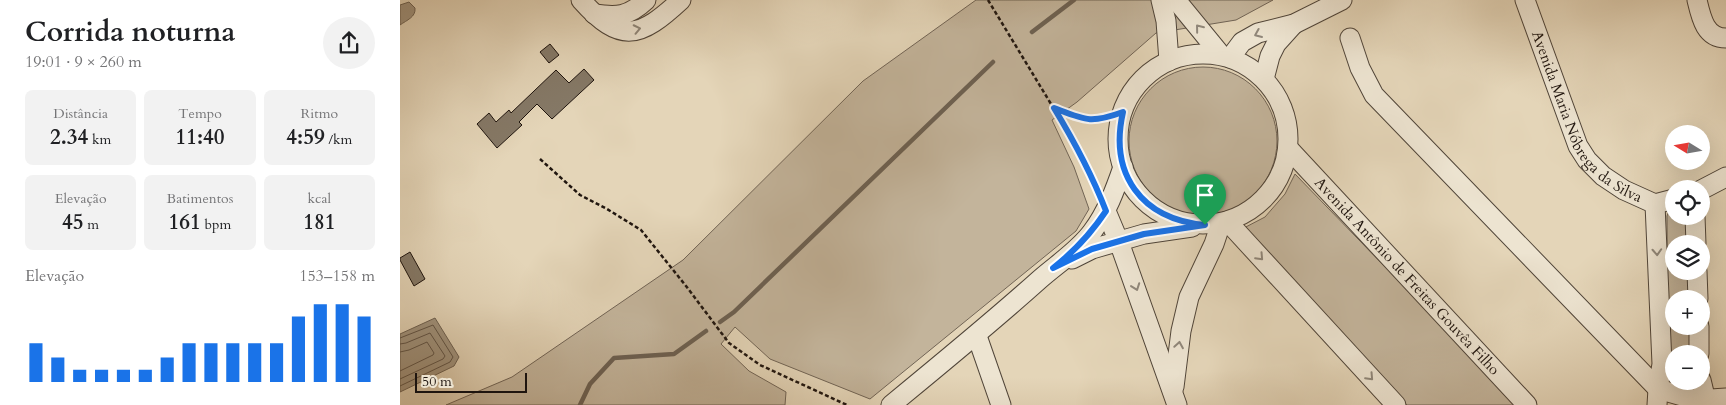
<!DOCTYPE html>
<html lang="pt">
<head>
<meta charset="utf-8">
<style>
	:root { --surface:#fff; --page:#f2f2f2; --text:#202124; --muted:#757577; --accent:#1a73e8 }
	body { margin:0; font-family:Cardo,serif; background:var(--page); color:var(--text); height:100vh; display:flex; flex-direction:column; font-size:19px; white-space:nowrap }
	* { box-sizing:border-box; margin:0 }
	p { font-size:16px; color:var(--muted) }
	.icon { flex:none; width:28px; height:28px; fill:none; stroke:currentColor; stroke-width:2; stroke-linecap:round; stroke-linejoin:round }
	.map { position:relative; flex:1; overflow:hidden }
	.side { display:flex; flex-direction:column; background:var(--surface); width:400px }
	.side>* { flex:none }
	.needle { width:32px; rotate:281deg }
	.tools { position:absolute; left:1265px; top:125px; display:grid; gap:10px }
	.tools a { display:grid; place-items:center; width:45px; height:45px; border-radius:50%; background:var(--surface); box-shadow:0 5px 20px #0002; font-size:25px }
	.scale { position:absolute; left:15px; bottom:12px; width:112px; box-sizing:border-box; padding-left:5px; border:2px solid #1f150f; border-top:0; font-size:14px; line-height:18px; white-space:nowrap; color:#1f150f; -webkit-text-stroke:4px #ede4d1; paint-order:stroke }
	.pin { position:absolute; display:grid; place-items:center; width:42px; height:42px; color:#fff; margin:-51px -21px; border-radius:50% 50% 50% 0; rotate:-45deg; box-shadow:0 0 5px #0007 }
	.pin .icon { rotate:45deg }
	.round { display:grid; place-items:center; flex:none; width:52px; height:52px; border-radius:26px; background:var(--page) }
	.headline { display:flex; align-items:center; justify-content:space-between; height:85px; padding:0 25px }
	h1 { font-size:28px; font-weight:600; line-height:38px }
	.metrics { display:grid; grid-template-columns:repeat(3,1fr); gap:8px; height:85px; padding:5px 25px }
	.metrics div { display:grid; align-content:center; border-radius:8px; background:var(--page); text-align:center }
	.metrics b { font-size:21px; font-weight:600 }
	.metrics small { font-size:14px; font-weight:400 }
	.metrics p { font-size:14px }
	.chart { height:140px; padding:10px 25px }
	.chart p { display:flex; justify-content:space-between }
	.chart svg { width:100%; height:90px; margin-top:5px; stroke:var(--accent); stroke-width:6 }
	main { display:flex; flex:1; min-height:0 }
	.map>svg:first-child { display:block }
	.green { fill:#c3b49b; stroke:#716455 }
	.water { fill:#a1947f; stroke:#6d6152 }
	.lines { fill:none; stroke-linecap:round; stroke-linejoin:round }
	.shore { stroke:#605447; stroke-width:1 }
	.stream { stroke:#6d6152; stroke-width:4.5 }
	.building { fill:#857967; stroke:#1f150f }
	.minor-casing { stroke:#504539; stroke-width:21 }
	.path { stroke:#1f150f; stroke-width:2.5; stroke-dasharray:4 2.5; stroke-linecap:butt }
	.minor { stroke:#ede4d1; stroke-width:19 }
	.oneway { stroke:#90877a }
	.route-casing { stroke:#fff; stroke-width:10 }
	.route { stroke:#1a73e8; stroke-width:6 }
	.labels { text-anchor:middle; stroke-width:4; stroke-linejoin:round; paint-order:stroke }
	.street-label { font-size:15px; fill:#1f150f; stroke:#ede4d1 }
</style>
</head>
<body>
<main>
<section class="side">
<div class="headline"><div><h1>Corrida noturna</h1><p>19:01 · 9 × 260 m</p></div><a class="round"><svg class="icon" aria-label="share" viewBox="0 0 24 24"><path d="M12 15V3M7 8l5-5 5 5M5 13v7h14v-7"/></svg></a></div>
<div class="metrics">
<div><p>Distância</p><b>2.34<small> km</small></b></div>
<div><p>Tempo</p><b>11:40</b></div>
<div><p>Ritmo</p><b>4:59<small> /km</small></b></div>
</div>
<div class="metrics">
<div><p>Elevação</p><b>45<small> m</small></b></div>
<div><p>Batimentos</p><b>161<small> bpm</small></b></div>
<div><p>kcal</p><b>181</b></div>
</div>
<div class="chart"><p><span>Elevação</span>153–158 m</p>
<svg viewBox="0 0 160 44" preserveAspectRatio="none"><path d="M5 44V25M15 44V32M25 44V38M35 44V38M45 44V38M55 44V38M65 44V32M75 44V25M85 44V25M95 44V25M105 44V25M115 44V25M125 44V12M135 44V6M145 44V6M155 44V12"/></svg>
</div>
</section>
<div class="map">
<svg width="1326" height="405" viewBox="0 0 1326 405">
	<rect width="100%" height="100%" fill="#e4d5b8"/>
	<filter id="stains"><feTurbulence type="fractalNoise" baseFrequency=".004" numOctaves="4"/><feColorMatrix values="0 0 0 0 .2 0 0 0 0 .09 0 0 0 0 .02 0 0 0 .5 -.17"/></filter>
	<radialGradient id="worn" r=".72"><stop offset=".6" stop-color="#630" stop-opacity="0"/><stop offset="1" stop-color="#630" stop-opacity=".3"/></radialGradient>
	<path class="green" d="M576 0H873L836 20 756 33 677 102 652 120 674 167 689 209 676 231 470 399 370 359 335 327 321 344 349 371 386 392 385 405H46L112 377 283 260 463 81Z
		M729 141a74 74 0 1 1 148 0a74 74 0 1 1-148 0Z
		M895 174 1119 405H1007L840 230 865 217 885 194Z
		M1274 207V216H1288L1289 244H1274V271H1289L1290 299H1274V326H1290V354H1274V366L1270 362 1268 357 1267 216 1269 211Z"/>
	<path class="water" d="M9 2 15 8C16 17 7 20 0 25V5Z
		M35 318 59 357 54 366 0 392V334Z"/>
	<g class="lines">
		<path class="shore" d="M0 338 33 325 53 357 50 362 0 386
			M0 344 6 343 30 333 45 356 43 359 0 379
			M0 352 9 350 27 342 34 353 33 355 0 371"/>
		<path class="stream" d="M632 32 674 0
			M320 322 334 312 593 62
			M180 405 190 384 214 358 274 354 306 331"/>
	</g>
	<path class="building" d="M150 44 159 55 149 63 140 52Z
		M184 69 194 80 152 119 137 104 119 122 122 125 97 148 77 124 89 113 96 122 109 110 111 113 156 70 169 83Z
		M10 252 25 279 14 286 0 260V258Z"/>
	<g class="lines">
		<g class="minor-casing">
			<g id="minor">
				<path d="M181 0C221 45 240 38 281 0"/>
				<path d="M761 0 766 21 769 61"/>
				<path d="M776 0 821 55"/>
				<path id="s1" d="M1125 0 1178 146 1187 160 1203 176 1224 190 1255 204 1274 199"/>
				<path d="M1297 0C1301 17 1305 38 1326 38"/>
				<path d="M194 14C217 17 228 17 246 0"/>
				<path d="M950 38 960 68 974 95 1258 389 1296 400 1326 398"/>
				<circle cx="803" cy="139" r="85"/>
				<path d="M830 58 842 42 858 33 894 24 942 0"/>
				<path d="M864 79 870 56 876 44 894 24"/>
				<path id="s2" d="M888 148 1127 405"/>
				<path d="M1301 190 1326 177"/>
				<path d="M1255 204 1262 364 1258 389 1257 405"/>
				<path d="M706 211 719 242 777 405"/>
				<path d="M1295 216 1296 244"/>
				<path d="M827 221 996 405"/>
				<path d="M672 259 692 249 744 234 792 227"/>
				<path d="M1297 271 1298 299"/>
				<path d="M1299 326V354"/>
				<path d="M577 336 601 405"/>
				<path d="M1301 380 1307 405"/>
				<path d="M774 387 781 331 789 297 814 244 821 223"/>
				<path d="M491 405C541 364 591 323 639 280 657 264 678 251 692 232 707 212 715 190 723 167"/>
			</g>
		</g>
		<path class="path" d="M588 0 668 132 697 189
			M655 109 686 120 706 118 723 112
			M140 159 180 195 207 209 241 230 286 286 329 343 360 365 447 405"/>
		<use href="#minor" class="minor"/>
	</g>
	<defs><path id="oneway-chevron" d="M-2-3.5L2.5 0L-2 3.5" fill="none" stroke-width="1.6" stroke-linecap="round" stroke-linejoin="round" transform="scale(1.25)"/></defs>
	<g class="oneway">
		<use href="#oneway-chevron" transform="translate(799 28) rotate(-129)"/>
		<use href="#oneway-chevron" transform="translate(237 29) rotate(-12)"/>
		<use href="#oneway-chevron" transform="translate(858 34) rotate(157)"/>
		<use href="#oneway-chevron" transform="translate(1257 252) rotate(87)"/>
		<use href="#oneway-chevron" transform="translate(860 257) rotate(47)"/>
		<use href="#oneway-chevron" transform="translate(736 287) rotate(70)"/>
		<use href="#oneway-chevron" transform="translate(779 345) rotate(-81)"/>
		<use href="#oneway-chevron" transform="translate(970 377) rotate(47)"/>
	</g>
	<g class="lines">
		<g class="route-casing">
			<path id="route" d="M654 108C685 120 690 124 723 112 709 174 741 219 805 225L744 234 692 249 653 268C675 251 690 235 706 211 692 175 674 141 654 108Z"/>
		</g>
		<use href="#route" class="route"/>
	</g>
	<g class="labels">
		<g class="street-label">
			<text dy="5" stroke="none"><textPath href="#s1" startOffset="136">Avenida Maria Nóbrega da Silva</textPath></text>
			<text dy="5" stroke="none"><textPath href="#s2" startOffset="175">Avenida Antônio de Freitas Gouvêa Filho</textPath></text>
		</g>
	</g>
	<rect width="100%" height="100%" filter="url(#stains)"/>
	<rect width="100%" height="100%" fill="url(#worn)"/>
</svg>
<div class="tools">
<a><svg class="needle" viewBox="-14 -14 28 28"><path d="M0-13l5 13h-10z" fill="#e53935"/><path d="M0 13l5-13h-10z" fill="#757577"/></svg></a>
<a><svg class="icon" aria-label="locate" viewBox="0 0 24 24"><circle cx="12" cy="12" r="6"/><path d="M12 2v4M12 18v4M2 12h4M18 12h4"/></svg></a>
<a><svg class="icon" aria-label="layers" viewBox="0 0 24 24"><path d="M12 4l9 5-9 5-9-5zM3 14l9 5 9-5"/></svg></a>
<a>+</a>
<a>−</a>
</div>
<div class="scale">50 m</div>
<div class="pin" style="left:805px;top:225px;background:#1e9e55"><svg class="icon" aria-label="arrive" viewBox="0 0 24 24"><path d="M6 21V4h12l-3 4 3 4H6"/></svg></div>
</div>
</main>
</body>
</html>
